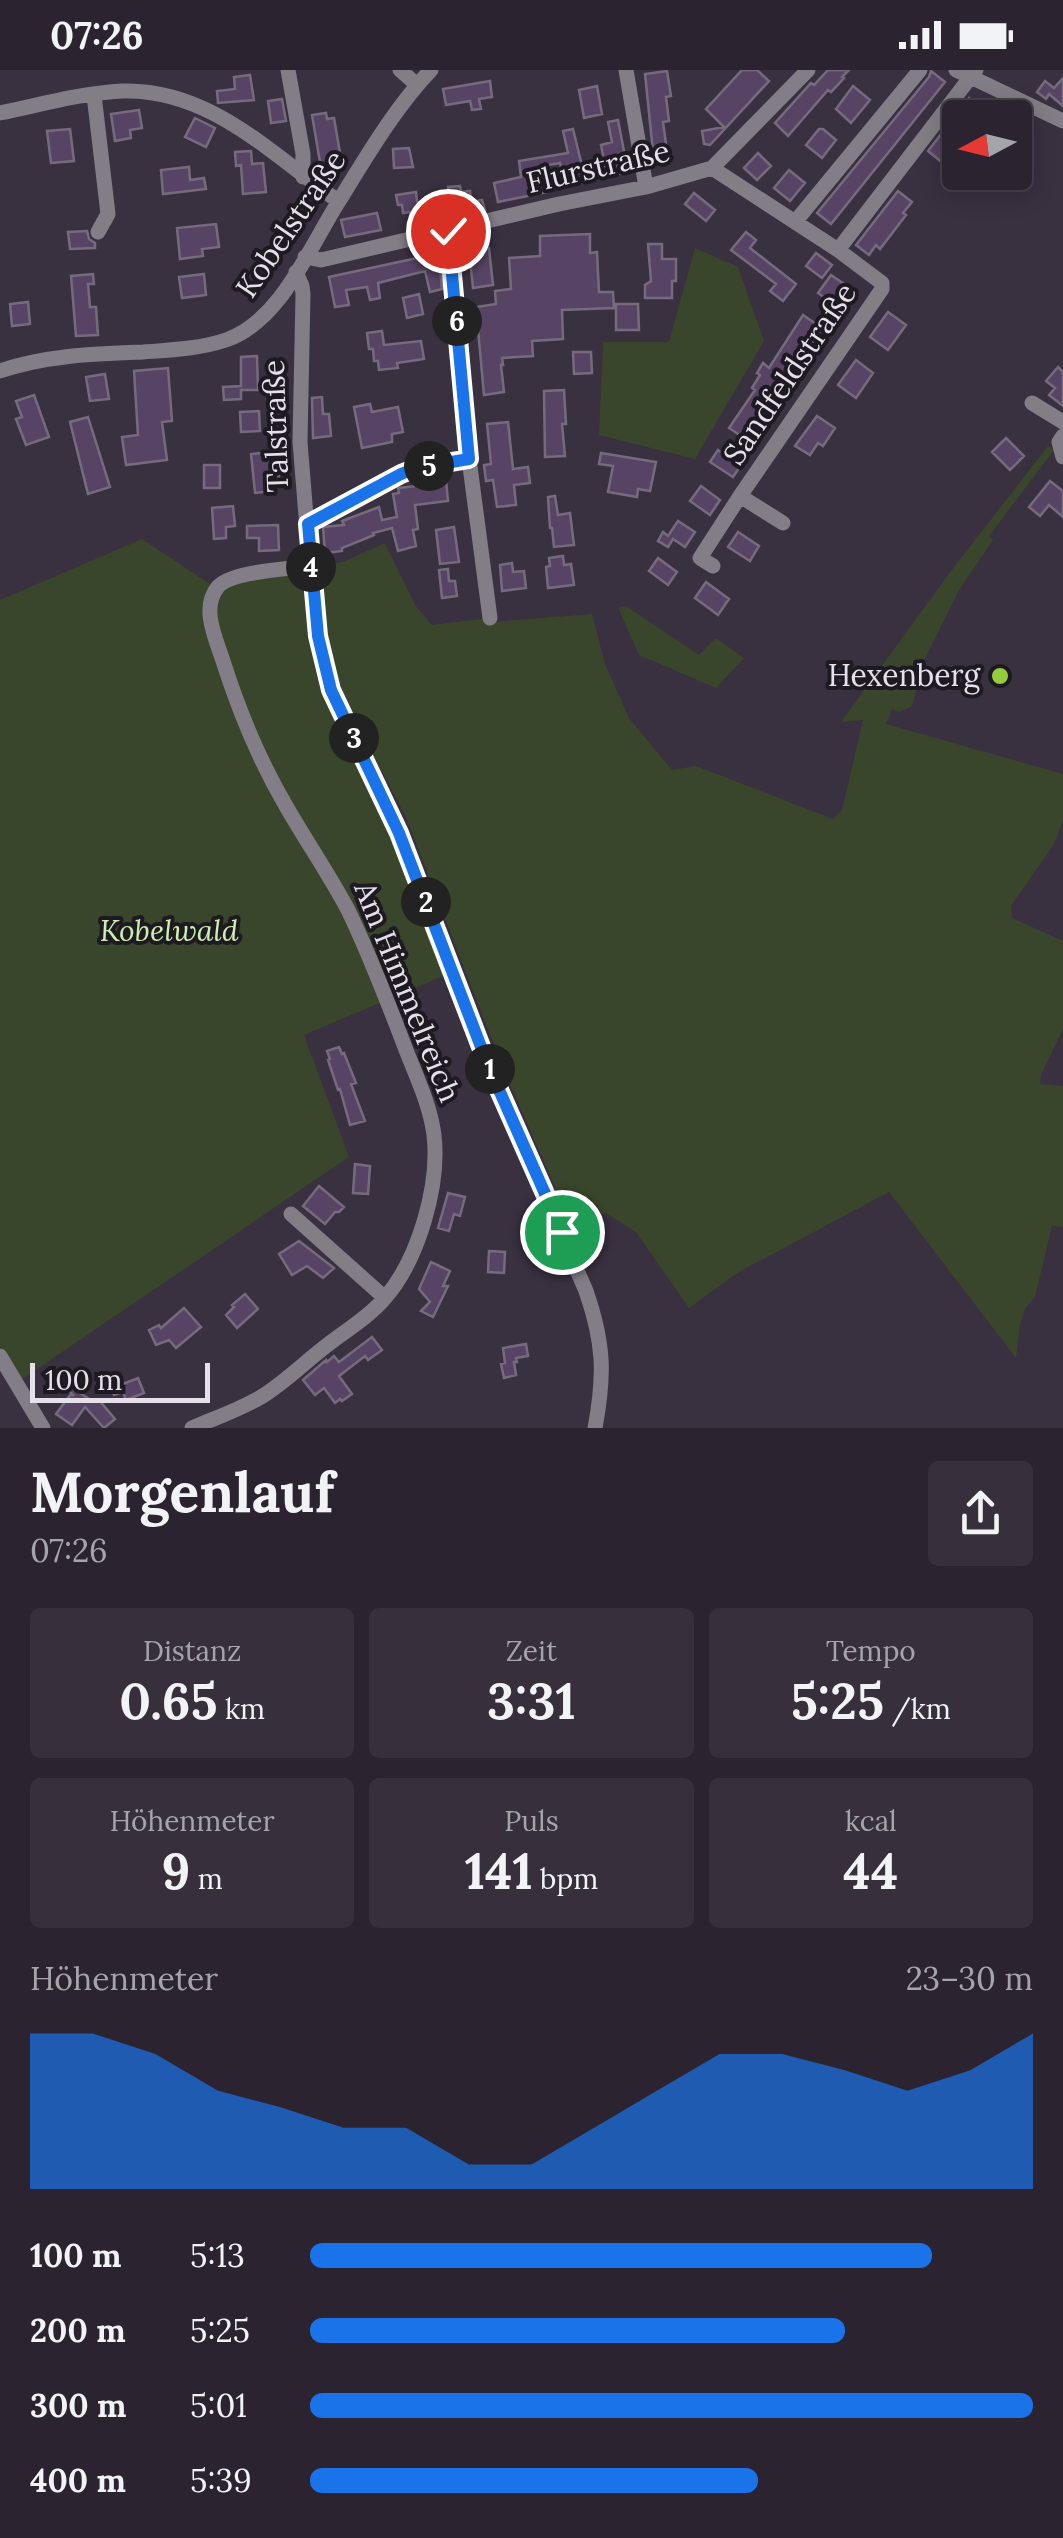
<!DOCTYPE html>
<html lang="de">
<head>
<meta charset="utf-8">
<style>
	:root { --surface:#2b2430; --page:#37303c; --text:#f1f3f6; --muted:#a6a4ab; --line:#47414c; --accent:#1a73e8 }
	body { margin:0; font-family:Lora,serif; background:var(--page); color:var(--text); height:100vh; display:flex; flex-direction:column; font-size:38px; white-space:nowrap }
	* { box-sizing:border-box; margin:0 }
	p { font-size:32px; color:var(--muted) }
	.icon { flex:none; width:55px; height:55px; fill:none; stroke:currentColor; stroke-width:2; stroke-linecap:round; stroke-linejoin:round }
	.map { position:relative; height:1358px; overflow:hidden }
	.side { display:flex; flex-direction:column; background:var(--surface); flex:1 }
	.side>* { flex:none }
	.needle { width:65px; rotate:263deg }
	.tools { position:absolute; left:942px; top:30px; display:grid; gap:20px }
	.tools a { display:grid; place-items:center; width:90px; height:90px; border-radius:10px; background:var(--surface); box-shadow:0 5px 25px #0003,0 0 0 2px var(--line); font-size:50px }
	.scale { position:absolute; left:30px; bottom:25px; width:180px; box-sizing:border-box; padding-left:10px; border:5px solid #e6e0eb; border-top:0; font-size:28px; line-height:35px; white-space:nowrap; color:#e6e0eb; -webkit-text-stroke:8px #1e1a21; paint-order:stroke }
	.pin { position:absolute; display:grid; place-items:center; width:85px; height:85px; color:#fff; margin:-42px; border:5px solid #fff; border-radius:50%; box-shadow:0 2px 10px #0007 }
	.km { position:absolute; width:50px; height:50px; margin:-25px; border-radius:50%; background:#222; color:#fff; font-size:28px; line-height:50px; text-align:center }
	.round { display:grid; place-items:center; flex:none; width:105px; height:105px; border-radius:10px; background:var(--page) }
	.overview { display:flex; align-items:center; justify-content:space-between; height:170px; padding:0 30px }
	h1 { font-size:55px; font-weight:800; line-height:75px }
	.figures { display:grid; grid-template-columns:repeat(3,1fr); gap:15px; height:170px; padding:10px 30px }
	.figures div { display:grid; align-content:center; border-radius:10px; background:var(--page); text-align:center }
	.figures b { font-size:50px; font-weight:800 }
	.figures small { font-size:28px; font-weight:400 }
	.figures p { font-size:28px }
	.chart { height:280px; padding:20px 30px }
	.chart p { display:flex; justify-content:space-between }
	.chart svg { width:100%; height:180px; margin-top:10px; fill:var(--accent); opacity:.7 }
	ul { padding:0 30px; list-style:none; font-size:32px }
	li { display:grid; grid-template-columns:160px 120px 1fr; align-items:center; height:75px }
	li i { height:25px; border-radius:12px; background:var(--accent) }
	.status { display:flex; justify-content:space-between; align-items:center; height:70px; padding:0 50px; background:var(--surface); direction:ltr }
	.status svg { height:28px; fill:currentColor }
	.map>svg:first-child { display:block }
	.green { fill:#3a462b }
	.building { fill:#574464; stroke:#756b7d; stroke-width:2.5 }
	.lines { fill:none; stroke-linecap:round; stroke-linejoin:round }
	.minor { stroke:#827d86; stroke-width:15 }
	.route-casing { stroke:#fff; stroke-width:20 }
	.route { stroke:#1a73e8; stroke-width:12 }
	.poi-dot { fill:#93cd3d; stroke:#1e1a21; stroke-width:4 }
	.labels { text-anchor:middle; stroke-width:8; stroke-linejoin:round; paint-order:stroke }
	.street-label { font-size:30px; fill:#e6e0eb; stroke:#1e1a21 }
	.poi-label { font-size:30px; fill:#e6e0eb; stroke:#1e1a21; text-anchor:end }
	.park-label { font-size:30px; font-style:italic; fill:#ceedae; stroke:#1e1a21 }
</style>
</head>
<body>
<div class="status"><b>07:26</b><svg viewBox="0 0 49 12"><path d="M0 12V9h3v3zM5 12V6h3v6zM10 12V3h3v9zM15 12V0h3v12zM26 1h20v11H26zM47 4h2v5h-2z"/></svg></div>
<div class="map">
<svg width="1063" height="1358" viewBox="0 0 1063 1358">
	<rect width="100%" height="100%" fill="#393040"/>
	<path class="green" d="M695 178 738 197 764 271 695 389 599 365 603 272H669Z
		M1048 376 1054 380 989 466 993 470 959 520 925 589 912 636 899 642 892 639 886 654 1063 704V750L1054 774 1011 836 1012 848 1063 871V959L1041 1005 1040 1014 1063 1016V1157L1052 1156 1035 1227 1025 1239 1020 1254 1016 1288 889 1122 737 1203 689 1238 636 1162 606 1143 573 1158 502 996 406 747 350 641 341 618 325 557 318 495 343 492 385 473 415 535 432 555 490 548 493 552 592 544 605 594 629 648 672 700 696 696 833 749 842 740 863 650 841 652 951 501Z
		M142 469 216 518 311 496 323 593 453 902 304 965 349 1087 21 1310 0 1276V530Z
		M626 536 699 585 716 568 744 588 716 618 639 585 618 537Z"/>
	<path class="building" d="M742 0H757L769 11 710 75 704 74 702 61 724 57 706 39Z
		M828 0H849L842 7 844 8 831 22 828 20 788 66 775 53 811 13 814 15Z
		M667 1 671 26 666 27 669 51 663 52 668 89 654 91 645 4Z
		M931 1 945 12 831 154 817 143 929 7Z
		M250 5 254 30 218 33 217 21 235 19 234 7Z
		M1063 8V36L1049 24 1046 29 1037 22 1045 11 1054 18Z
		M490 11 492 27 479 29 481 39 472 40 470 31 446 35 443 19Z
		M597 16 602 44 584 48 579 20Z
		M853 16 870 30 851 53 836 39Z
		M969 28 985 40 980 48H960V73L944 94 928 81Z
		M282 29 286 51 271 53 268 31Z
		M139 40 142 58 130 60 131 68 115 71 111 44Z
		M326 43 327 49 334 48 341 89 334 90 336 102 322 104 312 45Z
		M195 48 215 58 206 77 185 67Z
		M618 50 628 102 619 104 617 93 605 96 601 75 612 72 608 52Z
		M70 59 74 91 51 93 47 61Z
		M573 59 586 112 565 116 560 93 542 96 547 122 498 132 494 113 521 107 519 91 568 83 563 61Z
		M819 59H823L836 70 822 88 806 75Z
		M409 78 413 97 394 98 393 79Z
		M251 81 252 94 263 93 266 122 243 124 241 95 236 96 235 82Z
		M758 83 771 96 757 110 744 98Z
		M189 97 190 110 204 108 206 119 163 124 161 100Z
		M789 100 805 113 790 131 774 118Z
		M460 116 461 122 470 121 471 132 482 130 485 140 465 145 462 132 450 133 448 117Z
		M898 121 912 132 903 143 906 145 880 179 876 175 869 185 856 175Z
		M416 122 418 140 429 138 431 150 412 153 410 142 403 143 402 135H398L396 125Z
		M694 123 715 140 706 151 685 134Z
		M377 143 381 160 345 167 341 150Z
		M216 154 219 177 202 179 203 186 180 189 177 158Z
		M87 161 89 169 95 173V178L70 179 68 162Z
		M746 162 756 170 750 178 796 214 783 231 770 221 776 214 731 180Z
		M590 164V183L597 182 599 222H613L614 238 562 240 563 269 532 271 533 286 502 288 503 295H501L504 322 484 325 476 237 496 234 495 221 511 219 509 188 540 186V166Z
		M648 174H662V189H676V211H672V228H645V215L651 211Z
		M489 178 493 215 473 218 469 180Z
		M816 183 832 195 822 208 806 196Z
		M431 185 432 188 439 186 442 219 430 222 425 201 378 213 380 228 370 230 367 217 346 220 349 235 335 237 329 207Z
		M93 204 94 214H88L90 237H96L98 265 76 266 71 206Z
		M204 204 206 225 182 228 179 207Z
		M831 205 847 216 845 218 853 224 842 240 818 223Z
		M419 224 423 244 407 248 403 228Z
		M28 232 30 254 12 256 10 234Z
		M616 234H638L639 260H616Z
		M888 242 906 255 888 280 870 267Z
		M803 245 822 258 811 274 804 269 793 286 792 291 802 297 784 326 786 328 772 351 768 349 756 366 761 369 753 381 746 375 747 370 729 358 755 320 752 318 760 305 757 303 763 293 769 298Z
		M382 261 384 275 421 271 424 289 397 293 398 298 379 300 378 291H374L373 279H369L367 263Z
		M573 282H591L592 303 574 304Z
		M257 286 258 320H241V329L224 330 223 317 241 316V287Z
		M856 290 873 303 856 328 838 315Z
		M1058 297 1063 302V336L1049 325 1055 318 1046 311Z
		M168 298 172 351 162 352 167 390 126 395 122 367 138 365 134 301Z
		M105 304 109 329 90 331 86 307Z
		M564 320 566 354H562L565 386 545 387 544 321Z
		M34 325 49 367 26 375 16 349 22 347 16 331Z
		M322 327 323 344H329L331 366 313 368 312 328Z
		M370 334 372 342 398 337 403 362 392 364V372L362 378 354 337Z
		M259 341 260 361 241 362 240 342Z
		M817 346 835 358 823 376 818 373 810 385 795 376Z
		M88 347 110 417 88 424 70 352Z
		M508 352 513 399 528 397 530 413 514 415 516 435 497 437 493 410 486 411 484 395 491 394 487 354Z
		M1006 368 1024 386 1010 400 992 382Z
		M718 380 741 395 733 407 710 392Z
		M272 382 273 394H278L279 408 274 409 275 421 255 423 251 384Z
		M601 383 656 392 650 421 638 419 637 427 608 422 613 396 599 394Z
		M204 395H220V418H204Z
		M435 409V412L446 410 448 431 415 435 418 459 413 460 416 476 398 481 392 458 373 463 374 465 342 478V481L325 483 323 457 344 455 342 451 379 437 382 450 397 447 393 424 399 423 398 418 426 415V410Z
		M1050 411 1063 421V447L1049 435 1040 446 1029 437Z
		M701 416 720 430 710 445 690 431Z
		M555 426 558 445 570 443 574 475 554 477 552 458H550L548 427Z
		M233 436 235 456 226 457V468L214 469 212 438Z
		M678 451 695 462 685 477 673 469 668 477 658 471 663 462 668 466Z
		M278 455 279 480 259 481V468H247V456Z
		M454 457 459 492 440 494 436 460Z
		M738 462 759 476 750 491 728 477Z
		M563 486 564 495 571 494 574 515 548 518 546 497 550 496 549 488Z
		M658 488 677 502 668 515 649 501Z
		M512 493 513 502 524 501 526 518 502 521 500 495Z
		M448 499 449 511H455L457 526 442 528 439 500Z
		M706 512 729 529 718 545 695 528Z
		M339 977 342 984 344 983 356 1013 351 1014 365 1051 350 1055 340 1019 338 1020 328 990 330 989 327 981Z
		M355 1094 370 1096 368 1124 353 1123Z
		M319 1116 344 1137 339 1142H335L325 1154 303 1136Z
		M448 1123 465 1127 460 1146 454 1144 449 1161 438 1158Z
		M299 1171 334 1198 323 1208 307 1196 292 1205 279 1184Z
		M489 1181 505 1182 504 1203 488 1202Z
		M431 1192 450 1201 443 1216H448L433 1247 421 1241 430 1232 419 1219Z
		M245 1224 258 1239 237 1258 226 1245 234 1237 232 1235Z
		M184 1238 201 1257 176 1278 169 1270 156 1275 149 1260 159 1255 161 1258Z
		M372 1267 382 1280 368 1290 365 1286 339 1306 352 1324 342 1331 340 1329 335 1333 324 1318 315 1325 303 1310 326 1290 327 1292 334 1286 339 1292Z
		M526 1274 528 1286 516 1288 517 1292H514L516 1305 504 1308 501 1294 505 1293 503 1278Z
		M138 1308 144 1323 126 1330 123 1322 114 1325 110 1315 119 1311 120 1315Z
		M70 1317 91 1330H99L115 1349 104 1358 85 1337 72 1355 56 1344 71 1324 74 1326 68 1320Z"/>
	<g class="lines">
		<path class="minor" d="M288 0 303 84V107
			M400 0 417 15
			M626 0 646 117
			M956 0 1063 51
			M94 25 108 144 98 162
			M0 43C40 35 82 23 122 21 210 18 272 85 338 131
			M712 98 838 180 882 213V219L740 426 700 488 713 496
			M795 152 920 0
			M448 161 469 389 490 548
			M838 180 976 0
			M305 187 321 190 559 134 646 117 712 98 808 0
			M296 202 302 216 303 224 300 372 313 532 318 566 331 621 399 763 488 995 586 1221C604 1273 605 1304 595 1358
			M0 301C47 285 94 284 143 282 171 280 199 279 226 270 281 251 309 178 339 131 365 89 396 36 431 0
			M1032 333 1063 352
			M1063 366 1059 372 1063 387
			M740 426 783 453
			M307 453 401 404 435 394 469 389
			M291 1144 385 1228
			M0 1286 43 1358
			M192 1358C215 1348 239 1340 261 1327 284 1313 305 1292 326 1276 345 1261 369 1247 385 1228 418 1190 440 1116 434 1065 430 1033 414 1002 403 972 386 928 369 883 348 840 329 804 306 771 286 736 259 690 239 641 223 591 216 569 201 539 217 518 229 501 290 499 311 496"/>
	</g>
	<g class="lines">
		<g class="route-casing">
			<path id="route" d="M448 161 469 389 416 398 401 404 308 454 318 566 331 620 399 763 488 995 562 1162"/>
		</g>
		<use href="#route" class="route"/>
	</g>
	<circle class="poi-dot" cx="1000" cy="606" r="10"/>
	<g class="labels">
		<g class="street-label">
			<text transform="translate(598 97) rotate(-13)" y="10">Flurstraße</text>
			<text transform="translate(291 154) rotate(-56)" y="10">Kobelstraße</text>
			<text transform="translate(790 304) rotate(-56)" y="10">Sandfeldstraße</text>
			<text transform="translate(276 356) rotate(-92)" y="10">Talstraße</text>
			<text transform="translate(407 922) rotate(68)" y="10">Am Himmelreich</text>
		</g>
		<g class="poi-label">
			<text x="980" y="616">Hexenberg</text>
		</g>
		<g class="park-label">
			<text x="169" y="871">Kobelwald</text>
		</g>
	</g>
</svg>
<div class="tools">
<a><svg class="needle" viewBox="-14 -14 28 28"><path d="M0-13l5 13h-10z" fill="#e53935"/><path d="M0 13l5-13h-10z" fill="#a6a4ab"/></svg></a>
</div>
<div class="scale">100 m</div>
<div class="pin" style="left:562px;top:1162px;background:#1e9e55"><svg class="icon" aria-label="arrive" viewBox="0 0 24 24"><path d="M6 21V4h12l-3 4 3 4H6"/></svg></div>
<div class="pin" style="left:448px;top:161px;background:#d93025"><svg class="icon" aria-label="check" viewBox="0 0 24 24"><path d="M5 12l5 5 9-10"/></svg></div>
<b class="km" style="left:490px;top:999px">1</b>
<b class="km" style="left:426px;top:832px">2</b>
<b class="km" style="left:354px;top:668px">3</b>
<b class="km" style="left:311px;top:497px">4</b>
<b class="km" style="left:429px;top:396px">5</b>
<b class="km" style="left:457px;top:251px">6</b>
</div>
<section class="side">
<div class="overview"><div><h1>Morgenlauf</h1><p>07:26</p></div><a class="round"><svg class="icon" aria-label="share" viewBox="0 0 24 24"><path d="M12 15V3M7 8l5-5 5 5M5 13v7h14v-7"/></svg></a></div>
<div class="figures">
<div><p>Distanz</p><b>0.65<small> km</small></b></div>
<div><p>Zeit</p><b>3:31</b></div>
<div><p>Tempo</p><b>5:25<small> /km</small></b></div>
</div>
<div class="figures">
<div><p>Höhenmeter</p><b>9<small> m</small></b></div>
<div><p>Puls</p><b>141<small> bpm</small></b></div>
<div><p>kcal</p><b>44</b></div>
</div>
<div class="chart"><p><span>Höhenmeter</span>23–30 m</p>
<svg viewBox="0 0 160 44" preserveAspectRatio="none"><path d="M0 44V6L10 6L20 11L30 20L40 24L50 29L60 29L70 38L80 38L90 29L100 20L110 11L120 11L130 15L140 20L150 15L160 6V44z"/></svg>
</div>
<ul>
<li><b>100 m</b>5:13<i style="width:86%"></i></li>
<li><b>200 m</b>5:25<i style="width:74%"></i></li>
<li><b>300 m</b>5:01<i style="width:100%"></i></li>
<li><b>400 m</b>5:39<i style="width:62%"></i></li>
</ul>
</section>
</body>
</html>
